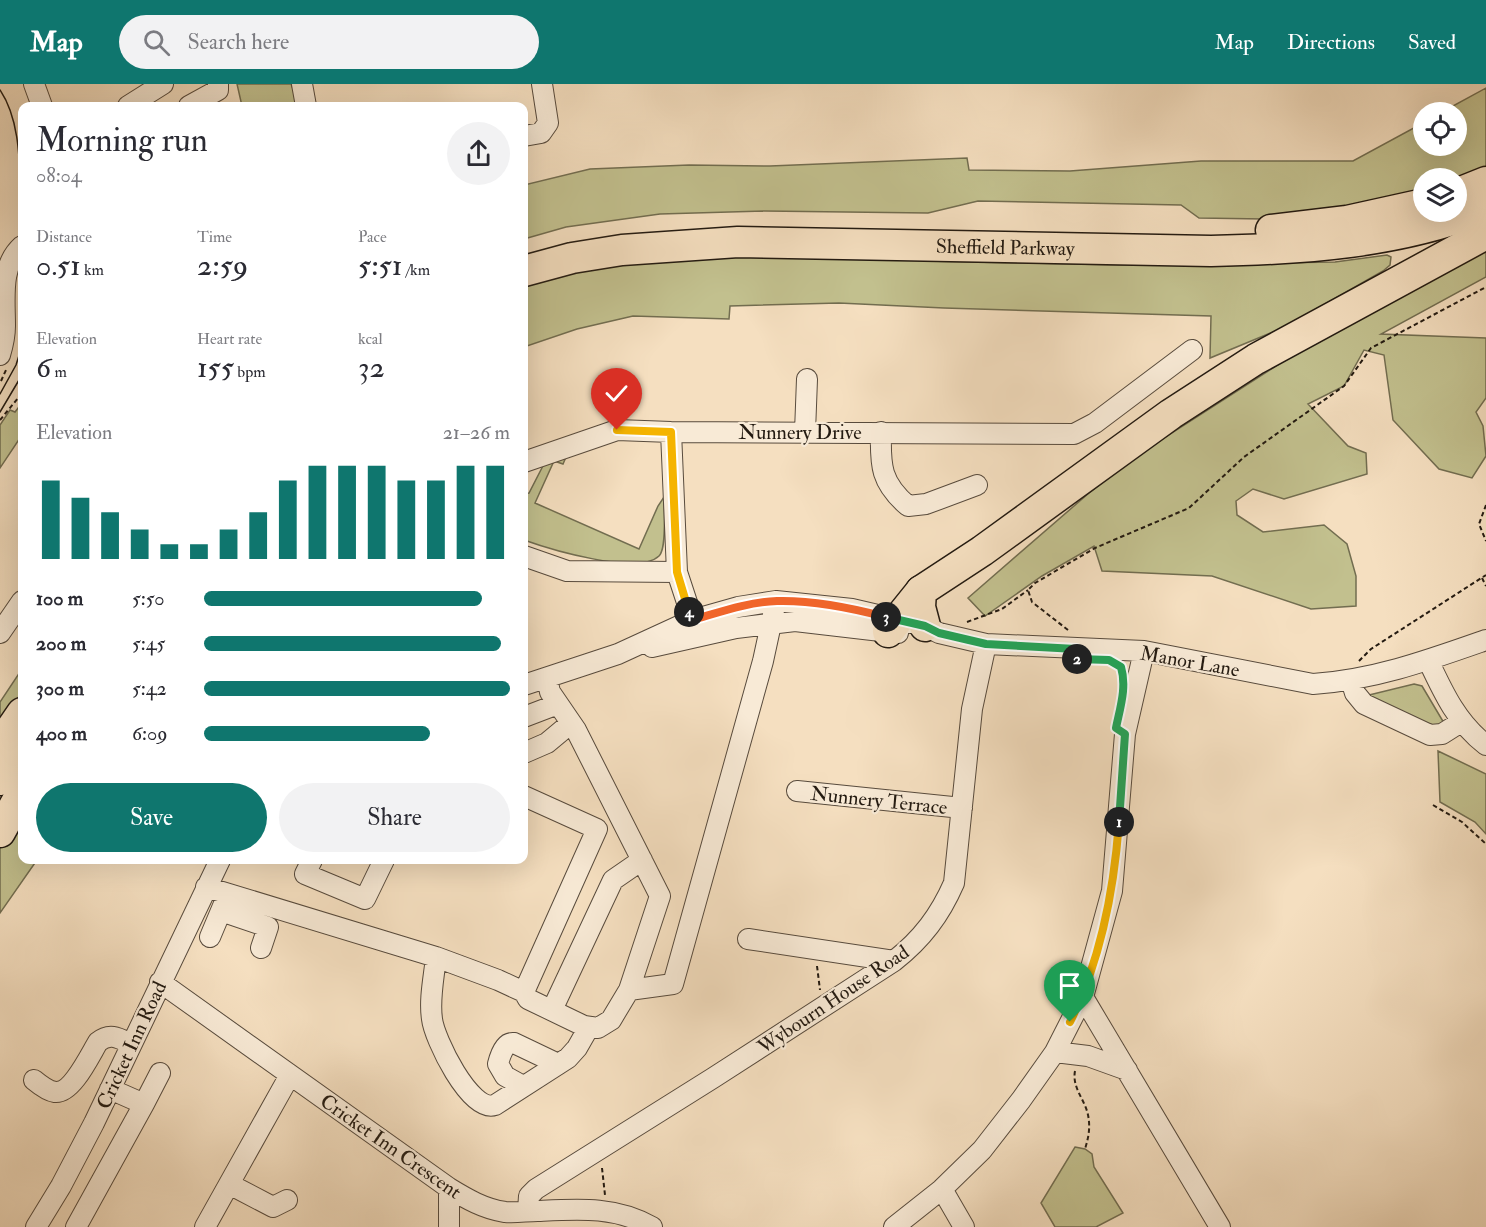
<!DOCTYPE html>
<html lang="en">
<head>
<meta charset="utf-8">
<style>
	:root { --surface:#fff; --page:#f2f2f3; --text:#2b2b33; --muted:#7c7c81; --accent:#0f766e }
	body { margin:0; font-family:"IM FELL Double Pica",serif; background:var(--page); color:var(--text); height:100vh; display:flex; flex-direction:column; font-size:22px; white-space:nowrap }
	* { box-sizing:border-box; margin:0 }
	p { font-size:20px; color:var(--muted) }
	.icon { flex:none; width:33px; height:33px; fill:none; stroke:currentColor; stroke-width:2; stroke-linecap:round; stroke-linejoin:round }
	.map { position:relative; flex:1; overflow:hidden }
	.panel { position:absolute; left:18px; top:18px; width:510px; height:762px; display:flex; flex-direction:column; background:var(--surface); border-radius:12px; box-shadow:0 6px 24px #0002 }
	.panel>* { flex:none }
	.buttons { position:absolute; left:1413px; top:18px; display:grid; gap:12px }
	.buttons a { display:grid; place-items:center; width:54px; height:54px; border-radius:50%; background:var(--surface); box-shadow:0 6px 24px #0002; font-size:30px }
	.pin { position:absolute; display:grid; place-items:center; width:51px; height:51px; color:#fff; margin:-62px -26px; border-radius:50% 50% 50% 0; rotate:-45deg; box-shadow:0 0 6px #0007 }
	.pin .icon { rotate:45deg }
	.km { position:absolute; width:30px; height:30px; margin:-15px; border-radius:50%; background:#222; color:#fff; font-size:16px; line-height:30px; text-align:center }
	.round { display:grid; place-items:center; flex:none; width:63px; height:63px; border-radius:32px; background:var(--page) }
	.summary { display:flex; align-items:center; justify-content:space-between; height:102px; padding:0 18px }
	h1 { font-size:33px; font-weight:600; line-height:45px }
	.stats { display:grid; grid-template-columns:repeat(3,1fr); gap:9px; height:102px; padding:6px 18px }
	.stats div { display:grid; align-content:center }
	.stats b { font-size:30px; font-weight:600 }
	.stats small { font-size:16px; font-weight:400 }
	.stats p { font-size:16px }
	.chart { height:168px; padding:12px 18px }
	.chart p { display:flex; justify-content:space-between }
	.chart svg { width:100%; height:108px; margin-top:6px; stroke:var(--accent); stroke-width:6 }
	.cta { display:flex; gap:12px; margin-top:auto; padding:12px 18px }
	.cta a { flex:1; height:69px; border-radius:36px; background:var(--accent); color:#fff; font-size:24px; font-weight:600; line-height:69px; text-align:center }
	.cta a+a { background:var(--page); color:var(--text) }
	ul { padding:0 18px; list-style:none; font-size:20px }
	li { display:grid; grid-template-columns:96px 72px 1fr; align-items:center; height:45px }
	li i { height:15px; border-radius:8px; background:var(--accent) }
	header { display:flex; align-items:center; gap:36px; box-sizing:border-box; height:84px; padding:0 30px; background:var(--accent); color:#fff }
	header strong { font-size:28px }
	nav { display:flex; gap:33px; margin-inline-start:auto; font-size:21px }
	.search { width:420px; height:54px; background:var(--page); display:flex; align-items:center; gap:15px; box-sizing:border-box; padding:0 21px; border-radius:33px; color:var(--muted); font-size:22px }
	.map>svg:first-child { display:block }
	.green { fill:#c2c08e; stroke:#726d50; stroke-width:1.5 }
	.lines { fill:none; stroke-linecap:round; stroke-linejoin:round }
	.minor-casing { stroke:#584b3d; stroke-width:22 }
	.highway-casing { stroke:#231a11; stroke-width:33 }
	.path { stroke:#231a11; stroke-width:2; stroke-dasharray:4.5 3; stroke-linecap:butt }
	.minor { stroke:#f8ead6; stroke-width:20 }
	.highway { stroke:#f5dfc0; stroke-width:30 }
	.tram { stroke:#231a11; stroke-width:1.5 }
	.split-1-casing { stroke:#fff; stroke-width:12 }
	.split-2-casing { stroke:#fff; stroke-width:12 }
	.split-3-casing { stroke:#fff; stroke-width:12 }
	.split-4-casing { stroke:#fff; stroke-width:12 }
	.split-5-casing { stroke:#fff; stroke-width:12 }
	.split-1 { stroke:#f5b400; stroke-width:8 }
	.split-2 { stroke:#22a559; stroke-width:8 }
	.split-3 { stroke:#22a559; stroke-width:8 }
	.split-4 { stroke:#f0652b; stroke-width:8 }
	.split-5 { stroke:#f5b400; stroke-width:8 }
	.labels { text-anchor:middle; stroke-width:4.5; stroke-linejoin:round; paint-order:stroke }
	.street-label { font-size:20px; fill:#231a11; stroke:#f8ead6 }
</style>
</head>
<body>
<header>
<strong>Map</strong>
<div class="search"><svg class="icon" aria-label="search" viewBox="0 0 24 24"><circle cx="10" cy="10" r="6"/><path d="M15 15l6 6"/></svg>Search here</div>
<nav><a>Map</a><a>Directions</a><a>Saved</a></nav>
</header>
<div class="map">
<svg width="1486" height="1143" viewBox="0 0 1486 1143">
	<rect width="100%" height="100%" fill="#f5dfc0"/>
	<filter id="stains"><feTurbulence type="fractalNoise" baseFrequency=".00333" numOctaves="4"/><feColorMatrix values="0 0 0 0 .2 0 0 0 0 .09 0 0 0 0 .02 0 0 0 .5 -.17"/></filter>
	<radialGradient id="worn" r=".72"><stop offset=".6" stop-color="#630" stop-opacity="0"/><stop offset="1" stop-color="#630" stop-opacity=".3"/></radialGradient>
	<path class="green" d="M237 0H291L300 22H242Z
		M1486 4V86L1456 94H1424L1423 107 1376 120 1264 135 1199 134 1181 121 978 117 928 129 764 127 660 130 566 143 524 155V101L590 85 689 81 770 82 967 74 969 86 1070 87 1201 77H1353L1423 39 1424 62H1456V28H1442Z
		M1486 162V193L1381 250 1486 254V314L1476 328 1483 342 1486 372 1472 394 1439 385 1393 336 1384 271 1364 266 1344 302 1308 320 1348 362 1366 369 1367 390 1284 415 1253 405 1236 417 1237 431 1263 448 1324 441 1347 460 1356 492V522L1311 525 1212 492 1102 487 1094 462 1042 492 985 532 968 514 1089 409 1142 368 1290 273Z
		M884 169 926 177 1119 181 1335 178 1387 171 1391 173 1390 181 1383 187 1285 243 1210 274 1211 232 944 224 839 219 730 222 729 235 633 232 577 245 524 263V194L609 176Z
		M22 319V351L0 384V341L10 326 15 328Z
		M569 366 563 380 554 377 535 419 639 465 658 422 664 413C664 424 667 465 659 472 638 492 549 465 524 456V410L529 409 547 374Z
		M22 585V608L0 640V618Z
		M1414 600 1422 602 1444 639 1439 646 1365 612Z
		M1438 667 1486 690V750L1475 738 1440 718Z
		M22 715V776H37L0 829V758Z
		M1075 1063 1085 1065 1092 1070 1094 1083 1123 1129 1096 1143H1055L1041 1119Z"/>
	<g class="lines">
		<g class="minor-casing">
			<path id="minor" d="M34 0 42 22
				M302 0 306 22
				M128 22 163 0
				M189 22 218 6V0
				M524 52 541 49 548 39 542 0
				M0 271C3 261 5 252 5 242 5 213 0 182 22 162
				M671 348 677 488 697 549
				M805 348 807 295
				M881 348C880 382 881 399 908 422L926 420 977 401
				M524 378 617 346 671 348 1074 350 1095 339 1192 266
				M524 472 567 487 677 488
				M0 549 22 517
				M652 563 736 544 795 537 898 549
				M1428 576C1443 608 1457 639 1486 661
				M1351 596 1355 609 1364 620 1430 651 1442 650 1461 638
				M524 601 618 570 692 536 738 523 776 517 852 525 925 542 939 549 986 560 1144 567 1313 600C1374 596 1429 576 1486 556
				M524 633 558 620
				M524 669 547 659 571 639
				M797 707 962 724
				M524 712 597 745 524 908 528 915 584 942 598 944 611 936 629 906 660 812 576 646 550 608 547 594
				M312 776 305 790 365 815 384 776
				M206 803 436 873
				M221 827 268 843 261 864
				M210 853 226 815
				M748 855 894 877
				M160 898 449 1104C467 1115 484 1125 505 1128 516 1129 527 1127 538 1127 578 1125 616 1122 652 1143
				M629 906 673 900 763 577 776 517
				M524 908 498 896 436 873C434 893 429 915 432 935 434 954 470 1029 495 1021L568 974 577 964 589 943
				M1083 913 1220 1143
				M552 926 613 796 642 776
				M1055 968 1088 972 1127 986
				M34 996C40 1001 48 1007 55 1008 72 1010 90 971 98 958 110 948 119 954 131 960
				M523 1002 505 992 498 980C500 972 504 958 514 959L558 980
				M144 1020 160 989
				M229 1100 273 1123 287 1116
				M942 1105 964 1143
				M528 1127 529 1112 536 1105 713 994 894 877C922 855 940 831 954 799L972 625 986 560
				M36 1143 61 1102 94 1039 220 776
				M76 1143 144 1020 110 1005
				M205 1143 290 991
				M449 1143V1104
				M894 1143 942 1105 982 1066 1021 1016 1055 968 1083 913 1112 807 1125 650 1144 567"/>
		</g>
		<g class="highway-casing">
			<g id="highway">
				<path d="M1456 110 1486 98"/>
				<path d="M1271 146 1347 137 1424 120"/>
				<path id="s1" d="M524 187 572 174 622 166 738 158 1211 167C1304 165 1399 159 1486 124"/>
				<path d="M925 542 920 523 921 507 982 467 1171 330 1256 275 1486 150"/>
				<path d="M888 548 921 507"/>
				<path d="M0 661 22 629"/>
				<path d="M0 696 22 664"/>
				<path d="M0 748 22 708"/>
			</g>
		</g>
		<path class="path" d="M1 297 6 286
			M0 336 19 313
			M1486 421 1479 440 1486 457
			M1482 494 1486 502
			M967 538 1002 525 1028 506
			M1068 546 1032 518 1028 506 1035 499 1095 464 1189 424 1244 373 1344 302 1371 264 1486 203
			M1359 577 1371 565 1486 491
			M1433 721 1462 738 1486 760
			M817 882 820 906
			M1075 987C1072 1002 1083 1014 1087 1027 1091 1041 1089 1052 1085 1065
			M602 1084 605 1111"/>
		<use href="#minor" class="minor"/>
		<use href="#highway" class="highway"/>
		<path class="tram" d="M0 6C23 40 19 92 22 132
			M0 310 16 281 22 262
			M0 328 22 291"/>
	</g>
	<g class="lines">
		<g class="split-1-casing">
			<path id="split-1" d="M1070 938C1101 876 1114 806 1119 738"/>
		</g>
		<g class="split-2-casing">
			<path id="split-2" d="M1077 575 1109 576 1121 583C1127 603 1120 624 1116 644L1125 650 1119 738"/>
		</g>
		<g class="split-3-casing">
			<path id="split-3" d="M886 533 925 542 939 549 986 560 1076 565 1074 575H1077"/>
		</g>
		<g class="split-4-casing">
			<path id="split-4" d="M689 528 692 536C720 528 748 518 777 517 813 516 852 524 886 533"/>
		</g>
		<g class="split-5-casing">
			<path id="split-5" d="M617 346 671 348 677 488 689 528"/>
		</g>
		<use href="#split-1" class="split-1"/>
		<use href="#split-2" class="split-2"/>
		<use href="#split-3" class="split-3"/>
		<use href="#split-4" class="split-4"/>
		<use href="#split-5" class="split-5"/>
	</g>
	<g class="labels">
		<g class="street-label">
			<text dy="7" stroke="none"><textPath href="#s1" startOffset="484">Sheffield Parkway</textPath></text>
			<text x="800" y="355">Nunnery Drive</text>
			<text transform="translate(1190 577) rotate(10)" y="7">Manor Lane</text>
			<text transform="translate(879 716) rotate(6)" y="7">Nunnery Terrace</text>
			<text transform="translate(833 915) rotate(-34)" y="7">Wybourn House Road</text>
			<text transform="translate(131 961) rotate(-65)" y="7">Cricket Inn Road</text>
			<text transform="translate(391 1062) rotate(35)" y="7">Cricket Inn Crescent</text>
		</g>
	</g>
	<rect width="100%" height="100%" filter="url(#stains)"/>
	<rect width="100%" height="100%" fill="url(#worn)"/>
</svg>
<div class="buttons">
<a><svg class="icon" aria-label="locate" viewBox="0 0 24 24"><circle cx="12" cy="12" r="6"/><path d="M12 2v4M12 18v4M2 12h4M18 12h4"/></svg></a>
<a><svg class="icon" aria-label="layers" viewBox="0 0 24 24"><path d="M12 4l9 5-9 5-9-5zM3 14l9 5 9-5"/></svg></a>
</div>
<div class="pin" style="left:1070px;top:938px;background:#1e9e55"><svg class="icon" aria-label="arrive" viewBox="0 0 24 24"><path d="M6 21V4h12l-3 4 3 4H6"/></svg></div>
<div class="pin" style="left:617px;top:346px;background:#d93025"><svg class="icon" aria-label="check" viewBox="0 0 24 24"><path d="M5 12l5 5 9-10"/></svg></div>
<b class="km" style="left:1119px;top:738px">1</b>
<b class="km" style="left:1077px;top:575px">2</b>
<b class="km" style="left:886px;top:533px">3</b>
<b class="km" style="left:689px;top:528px">4</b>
<section class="panel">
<div class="summary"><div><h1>Morning run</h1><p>08:04</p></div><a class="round"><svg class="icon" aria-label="share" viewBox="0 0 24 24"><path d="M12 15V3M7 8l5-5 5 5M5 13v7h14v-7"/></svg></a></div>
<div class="stats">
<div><p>Distance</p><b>0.51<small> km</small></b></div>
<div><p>Time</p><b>2:59</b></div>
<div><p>Pace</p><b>5:51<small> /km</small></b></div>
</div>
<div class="stats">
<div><p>Elevation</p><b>6<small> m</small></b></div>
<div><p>Heart rate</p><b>155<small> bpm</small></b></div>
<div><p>kcal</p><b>32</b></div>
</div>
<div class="chart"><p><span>Elevation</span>21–26 m</p>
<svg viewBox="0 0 160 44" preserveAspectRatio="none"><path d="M5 44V12M15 44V19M25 44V25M35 44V32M45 44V38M55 44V38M65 44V32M75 44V25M85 44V12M95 44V6M105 44V6M115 44V6M125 44V12M135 44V12M145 44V6M155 44V6"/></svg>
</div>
<ul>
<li><b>100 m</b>5:50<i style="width:91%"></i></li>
<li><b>200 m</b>5:45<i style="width:97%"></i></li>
<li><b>300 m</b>5:42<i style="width:100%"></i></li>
<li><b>400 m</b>6:09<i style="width:74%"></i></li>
</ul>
<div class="cta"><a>Save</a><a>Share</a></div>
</section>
</div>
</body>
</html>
